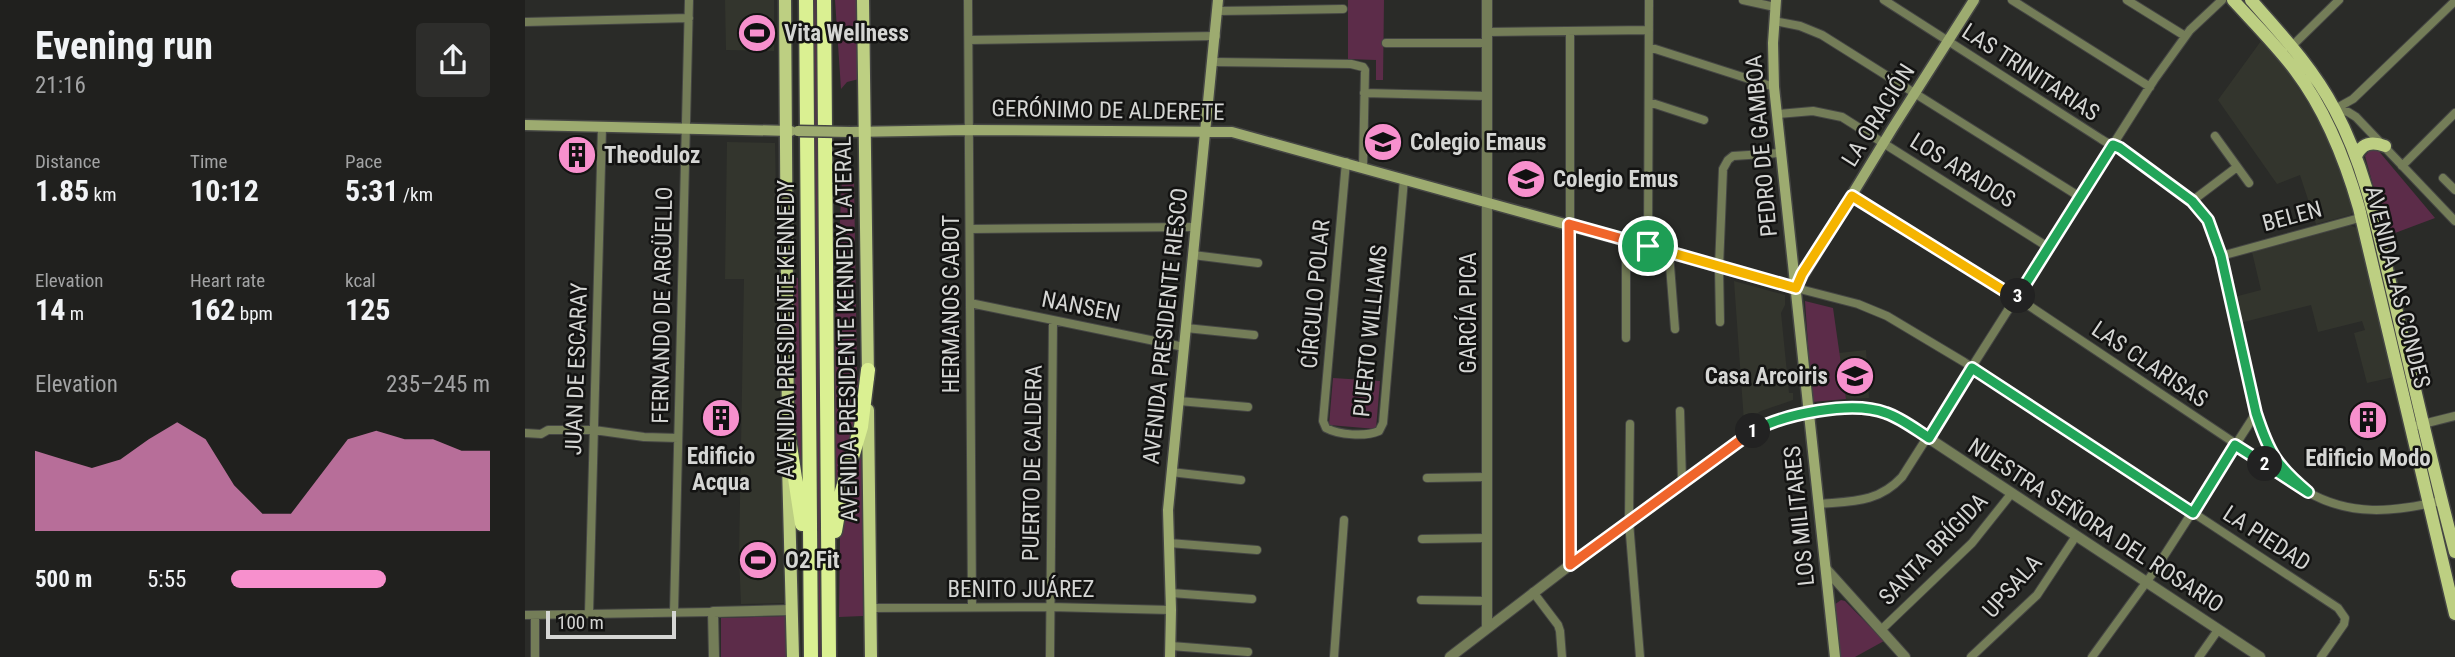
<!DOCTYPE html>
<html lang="en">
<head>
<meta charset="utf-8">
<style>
	:root { --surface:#20201e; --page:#2d2d2b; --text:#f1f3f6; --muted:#a2a3a4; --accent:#f790cd }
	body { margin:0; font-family:"Roboto Condensed",sans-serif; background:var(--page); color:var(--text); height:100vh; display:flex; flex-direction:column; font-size:26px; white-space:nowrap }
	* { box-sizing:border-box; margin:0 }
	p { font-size:23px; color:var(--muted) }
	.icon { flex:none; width:38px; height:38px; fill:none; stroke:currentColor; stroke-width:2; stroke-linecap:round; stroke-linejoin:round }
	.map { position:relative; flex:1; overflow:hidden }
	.sheet { display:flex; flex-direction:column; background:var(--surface); width:525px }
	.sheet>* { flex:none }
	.scale { position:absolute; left:21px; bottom:18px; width:130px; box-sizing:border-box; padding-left:7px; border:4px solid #d5d6d4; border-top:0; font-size:19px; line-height:24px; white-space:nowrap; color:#d5d6d4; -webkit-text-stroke:5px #131312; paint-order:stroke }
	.pin { position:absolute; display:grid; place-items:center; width:60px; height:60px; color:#fff; margin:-30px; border:4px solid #fff; border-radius:50%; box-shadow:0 2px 7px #0007 }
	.km { position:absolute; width:35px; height:35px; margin:-18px; border-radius:50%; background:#222; color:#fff; font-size:19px; line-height:35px; text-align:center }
	.round { display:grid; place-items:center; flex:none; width:74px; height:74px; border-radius:7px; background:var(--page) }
	.headline { display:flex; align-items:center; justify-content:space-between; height:119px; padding:0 35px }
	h1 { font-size:38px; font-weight:700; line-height:52px }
	.figures { display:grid; grid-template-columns:repeat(3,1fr); gap:10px; height:119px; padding:7px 35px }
	.figures div { display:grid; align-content:center }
	.figures b { font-size:30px; font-weight:700 }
	.figures small { font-size:19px; font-weight:400 }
	.figures p { font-size:19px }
	.chart { height:196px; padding:14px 35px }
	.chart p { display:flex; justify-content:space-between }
	.chart svg { width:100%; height:126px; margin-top:7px; fill:var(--accent); opacity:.7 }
	ul { padding:0 35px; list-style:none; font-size:23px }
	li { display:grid; grid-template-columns:112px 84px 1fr; align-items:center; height:52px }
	li i { height:18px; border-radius:9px; background:var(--accent) }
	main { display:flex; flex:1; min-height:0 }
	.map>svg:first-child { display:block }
	.built { fill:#33352d }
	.green { fill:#5c2c49 }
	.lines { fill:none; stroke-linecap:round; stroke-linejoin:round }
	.minor-casing { stroke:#454644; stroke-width:10 }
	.tertiary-casing { stroke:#454644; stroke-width:12 }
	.secondary-casing { stroke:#454644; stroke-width:13 }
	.primary-casing { stroke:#454644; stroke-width:15 }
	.motorway-casing { stroke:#454644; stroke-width:17 }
	.minor { stroke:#747d58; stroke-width:8 }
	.tertiary { stroke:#747d58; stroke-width:10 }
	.secondary { stroke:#9dab70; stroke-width:10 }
	.primary { stroke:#bdcf82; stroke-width:12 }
	.motorway { stroke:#daf092; stroke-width:14 }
	.secondary-bridge-casing { stroke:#454644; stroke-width:13; stroke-linecap:butt }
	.secondary-bridge { stroke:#9dab70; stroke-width:10 }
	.split-1-casing { stroke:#fff; stroke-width:14 }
	.split-2-casing { stroke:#fff; stroke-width:14 }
	.split-3-casing { stroke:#fff; stroke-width:14 }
	.split-4-casing { stroke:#fff; stroke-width:14 }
	.split-1 { stroke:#f0652b; stroke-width:9 }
	.split-2 { stroke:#22a559; stroke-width:9 }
	.split-3 { stroke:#22a559; stroke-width:9 }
	.split-4 { stroke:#f5b400; stroke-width:9 }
	.labels { text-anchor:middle; stroke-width:5; stroke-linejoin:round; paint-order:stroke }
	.poi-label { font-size:23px; font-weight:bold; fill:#d5d6d4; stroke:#131312; text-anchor:start }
	.street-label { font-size:23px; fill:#d5d6d4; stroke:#131312 }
</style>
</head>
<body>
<main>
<section class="sheet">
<div class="headline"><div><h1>Evening run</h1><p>21:16</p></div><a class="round"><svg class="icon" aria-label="share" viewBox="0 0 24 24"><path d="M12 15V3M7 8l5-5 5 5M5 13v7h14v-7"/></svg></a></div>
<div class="figures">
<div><p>Distance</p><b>1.85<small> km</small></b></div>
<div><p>Time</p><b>10:12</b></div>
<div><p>Pace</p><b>5:31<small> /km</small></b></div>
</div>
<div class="figures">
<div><p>Elevation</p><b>14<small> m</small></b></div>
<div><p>Heart rate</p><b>162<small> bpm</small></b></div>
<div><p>kcal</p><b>125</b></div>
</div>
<div class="chart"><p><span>Elevation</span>235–245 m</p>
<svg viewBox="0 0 160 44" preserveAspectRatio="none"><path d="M0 44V16L10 19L20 22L30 19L40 12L50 6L60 12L70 28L80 38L90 38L100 25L110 12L120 9L130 12L140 12L150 16L160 16V44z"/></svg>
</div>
<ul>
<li><b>500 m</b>5:55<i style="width:60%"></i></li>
</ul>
</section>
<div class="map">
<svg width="1930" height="657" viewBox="0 0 1930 657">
	<rect width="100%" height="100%" fill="#2a2b28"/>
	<path class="built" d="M200 0H249V51L201 50Z
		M1736 41 1762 70 1801 132 1829 211 1825 215 1791 224 1775 175 1752 184 1693 100Z
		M202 142 250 143 259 603 216 604 214 556 219 279H200Z
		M1824 225 1832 228 1869 377 1842 383 1829 333 1840 330 1837 321 1793 332 1786 305 1715 323 1709 297 1736 290 1727 252Z
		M1209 281 1260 295V305L1256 313 1264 393H1268V400L1236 411 1219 422Z
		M1341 350 1344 398 1321 399 1314 353Z"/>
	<path class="green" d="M288 0H292L297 657H292Z
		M310 0H334V79L322 82 316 89Z
		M823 0H859L858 80H851V60L823 59Z
		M1847 148 1852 149 1910 218 1862 236 1840 156Z
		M317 178H329L332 373C343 415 321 464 310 504L309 349Z
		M269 277 273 278 277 477 269 440Z
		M1280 301 1308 308 1321 399 1287 402Z
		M808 378 855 381 851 429 804 425Z
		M337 446 338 616 314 617 315 536 318 516Z
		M1316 600 1320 601 1359 641 1330 657H1314L1309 605Z
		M263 616 264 657H196V618Z"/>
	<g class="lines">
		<g class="minor-casing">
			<path id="minor" d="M443 0 447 607
				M1218 0 1250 7
				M1359 0 1576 139C1608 158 1664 189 1684 221 1689 229 1691 238 1693 247L1731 413C1744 453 1751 465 1783 492
				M1487 0 1625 87
				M1602 0 1660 36
				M692 11 818 9
				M1249 21 1275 26 1297 35 1555 197
				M0 22 164 18
				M962 32 1124 30
				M444 40 691 36
				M861 43H962
				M1767 46 1814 0
				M1124 47 1249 87
				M688 62 826 64 838 67 840 70 838 167
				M839 93 962 96
				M1124 102 1179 120
				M1810 109 1823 112 1831 117 1930 221
				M1810 109 1828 99 1930 1
				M1252 114 1288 111 1317 117 1523 247
				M1690 136 1724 183
				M821 162 798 421 801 428C814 435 840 437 854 431L858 423 879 179
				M1877 166 1930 113
				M1918 178 1930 190
				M1327 196 1497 301 1759 476
				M1667 201 1712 167
				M445 229 671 227
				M1101 240V338
				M1123 246 1124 0
				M1144 253 1150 329
				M668 255 733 263
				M1696 256 1838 217
				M1271 288 1333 304 1362 316 1439 362 1813 608 1820 618 1819 624 1796 657
				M445 303 659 347
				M1195 322 1194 267 1198 169 1203 160 1208 156 1256 153
				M661 328 729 335
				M654 401 723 407
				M1155 411 1157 481
				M1105 424 1104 522 1115 657
				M1894 425 1930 416
				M0 433 16 434 23 430H69L119 437 153 438
				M646 472 716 480
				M902 478 962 477
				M1781 491C1825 517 1869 512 1916 501
				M1294 504C1327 501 1353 503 1377 477L1629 80 1665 30 1697 0
				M897 539 962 538
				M644 543 732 550
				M1045 565V31
				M1008 592 1033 625 1035 631 1037 657
				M646 593 727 599
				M896 600 962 601
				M346 608 525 607 646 610
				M149 612 164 0
				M64 613 77 127
				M0 615 188 612
				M10 615V657
				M1356 630 1447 543 1486 494
				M646 646 723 652
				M525 657 528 320
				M809 657 819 520
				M1446 657 1512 595 1551 536
				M1567 657 1628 573 1731 413
				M1674 657 1693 630"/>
		</g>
		<g class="tertiary-casing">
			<path id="tertiary" d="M962 0V626
				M1301 569 1380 657
				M189 657 188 612 266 610
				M925 657 1045 565 1224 433C1262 411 1328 399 1370 416L1735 657"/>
		</g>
		<g class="secondary-casing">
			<path id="secondary" d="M1251 0 1248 43 1249 87 1310 657
				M0 125 266 131
				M325 132 444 130 707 132 1271 288
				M1272 285 1367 129 1449 0
				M645 657 646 610 643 510 693 0"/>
		</g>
		<g class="primary-casing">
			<path id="primary" d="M260 0 263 440
				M338 0 343 378
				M1708 0C1729 23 1751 45 1770 70 1801 111 1820 159 1834 208L1930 614
				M1726 0C1757 35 1788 68 1810 110 1842 170 1854 237 1870 303 1889 386 1908 469 1930 552
				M1831 156C1837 143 1847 141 1860 146
				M343 410 346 657
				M263 465 268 657"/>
		</g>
		<g class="motorway-casing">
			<path id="motorway" d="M281 0 286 657
				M299 0 304 657
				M263 432 277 524
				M310 531 317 491 336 427 343 370"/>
		</g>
		<use href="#minor" class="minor"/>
		<use href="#tertiary" class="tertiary"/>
		<use href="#secondary" class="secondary"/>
		<use href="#primary" class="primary"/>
		<use href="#motorway" class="motorway"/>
		<g class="secondary-bridge-casing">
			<path id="secondary-bridge" d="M273 131 325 132"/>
		</g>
		<use href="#secondary-bridge" class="secondary-bridge"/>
	</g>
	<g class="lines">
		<g class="split-1-casing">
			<path id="split-1" d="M1123 246 1044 224 1045 565 1228 431"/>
		</g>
		<g class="split-2-casing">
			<path id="split-2" d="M1228 431C1259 414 1327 400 1361 413 1376 418 1390 429 1404 438L1447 368 1668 513 1710 445 1740 464"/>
		</g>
		<g class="split-3-casing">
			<path id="split-3" d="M1493 296 1588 145 1595 148 1667 201 1683 220 1696 256 1731 413C1744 453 1751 465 1783 492L1740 464"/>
		</g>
		<g class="split-4-casing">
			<path id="split-4" d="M1123 246 1271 288 1277 274 1327 196 1491 298 1493 296"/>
		</g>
		<use href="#split-1" class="split-1"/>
		<use href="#split-2" class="split-2"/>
		<use href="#split-3" class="split-3"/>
		<use href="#split-4" class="split-4"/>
	</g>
	<defs>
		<g id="stadium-disc" transform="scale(2.0125)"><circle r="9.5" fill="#f790cd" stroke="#131312"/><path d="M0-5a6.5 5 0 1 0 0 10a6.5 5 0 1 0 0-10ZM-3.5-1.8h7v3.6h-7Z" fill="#111"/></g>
		<g id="school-disc" transform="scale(2.0125)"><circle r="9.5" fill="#f790cd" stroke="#131312"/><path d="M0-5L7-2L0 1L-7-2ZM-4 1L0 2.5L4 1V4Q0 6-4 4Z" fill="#111"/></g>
		<g id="building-disc" transform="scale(2.0125)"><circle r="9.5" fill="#f790cd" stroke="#131312"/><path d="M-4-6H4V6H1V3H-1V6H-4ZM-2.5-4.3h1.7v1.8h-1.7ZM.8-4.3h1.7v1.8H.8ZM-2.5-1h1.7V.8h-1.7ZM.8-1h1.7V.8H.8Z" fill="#111"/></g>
	</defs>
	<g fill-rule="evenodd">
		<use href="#stadium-disc" x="232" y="33"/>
		<use href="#school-disc" x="858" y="142"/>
		<use href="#building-disc" x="52" y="155"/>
		<use href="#school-disc" x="1001" y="179"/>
		<use href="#school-disc" x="1330" y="376"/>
		<use href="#building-disc" x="196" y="418"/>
		<use href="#building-disc" x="1843" y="420"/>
		<use href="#stadium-disc" x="233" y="560"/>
	</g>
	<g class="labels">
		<g class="poi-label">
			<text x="259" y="41">Vita Wellness</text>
			<text x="885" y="150">Colegio Emaus</text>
			<text x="79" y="163">Theoduloz</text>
			<text x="1028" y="187">Colegio Emus</text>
			<text x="1303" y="384" text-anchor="end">Casa Arcoiris</text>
			<text x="196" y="464" text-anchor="middle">Edificio<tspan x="196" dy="26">Acqua</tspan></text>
			<text x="1843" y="466" text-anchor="middle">Edificio Modo</text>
			<text x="260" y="568">O2 Fit</text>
		</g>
		<g class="street-label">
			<text transform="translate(1506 72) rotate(33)" y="8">LAS TRINITARIAS</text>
			<text transform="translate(583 110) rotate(1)" y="8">GERÓNIMO DE ALDERETE</text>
			<text transform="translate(1353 115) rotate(-58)" y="8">LA ORACIÓN</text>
			<text transform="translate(1236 146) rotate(-95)" y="8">PEDRO DE GAMBOA</text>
			<text transform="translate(1438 170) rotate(32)" y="8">LOS ARADOS</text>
			<text transform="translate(1767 216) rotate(-15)" y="8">BELEN</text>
			<text transform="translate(1873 287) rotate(76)" y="8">AVENIDA LAS CONDES</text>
			<text transform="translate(790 294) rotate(-85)" y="8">CÍRCULO POLAR</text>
			<text transform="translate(426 304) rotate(-90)" y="8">HERMANOS CABOT</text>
			<text transform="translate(137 305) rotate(-89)" y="8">FERNANDO DE ARGÜELLO</text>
			<text transform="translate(556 306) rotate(11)" y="8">NANSEN</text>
			<text transform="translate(943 313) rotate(-90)" y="8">GARCÍA PICA</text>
			<text transform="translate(640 326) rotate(-84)" y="8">AVENIDA PRESIDENTE RIESCO</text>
			<text transform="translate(261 329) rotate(-90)" y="8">AVENIDA PRESIDENTE KENNEDY</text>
			<text transform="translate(321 329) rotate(-91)" y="8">AVENIDA PRESIDENTE KENNEDY LATERAL</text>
			<text transform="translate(845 331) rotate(-84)" y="8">PUERTO WILLIAMS</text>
			<text transform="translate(1625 364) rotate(34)" y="8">LAS CLARISAS</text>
			<text transform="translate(51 369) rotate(-88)" y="8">JUAN DE ESCARAY</text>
			<text transform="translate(507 463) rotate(-89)" y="8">PUERTO DE CALDERA</text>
			<text transform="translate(1274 516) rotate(-96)" y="8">LOS MILITARES</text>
			<text transform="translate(1571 525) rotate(33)" y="8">NUESTRA SEÑORA DEL ROSARIO</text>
			<text transform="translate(1742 538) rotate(33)" y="8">LA PIEDAD</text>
			<text transform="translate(1408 549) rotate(-46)" y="8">SANTA BRÍGIDA</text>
			<text transform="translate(1487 586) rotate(-48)" y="8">UPSALA</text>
			<text x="496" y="597">BENITO JUÁREZ</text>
		</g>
	</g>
</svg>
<div class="scale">100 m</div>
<div class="pin" style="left:1123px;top:246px;background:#1e9e55"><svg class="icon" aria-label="arrive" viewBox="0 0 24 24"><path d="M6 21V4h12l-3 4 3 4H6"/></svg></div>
<b class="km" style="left:1228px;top:431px">1</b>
<b class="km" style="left:1740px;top:464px">2</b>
<b class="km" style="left:1493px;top:296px">3</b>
</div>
</main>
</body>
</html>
